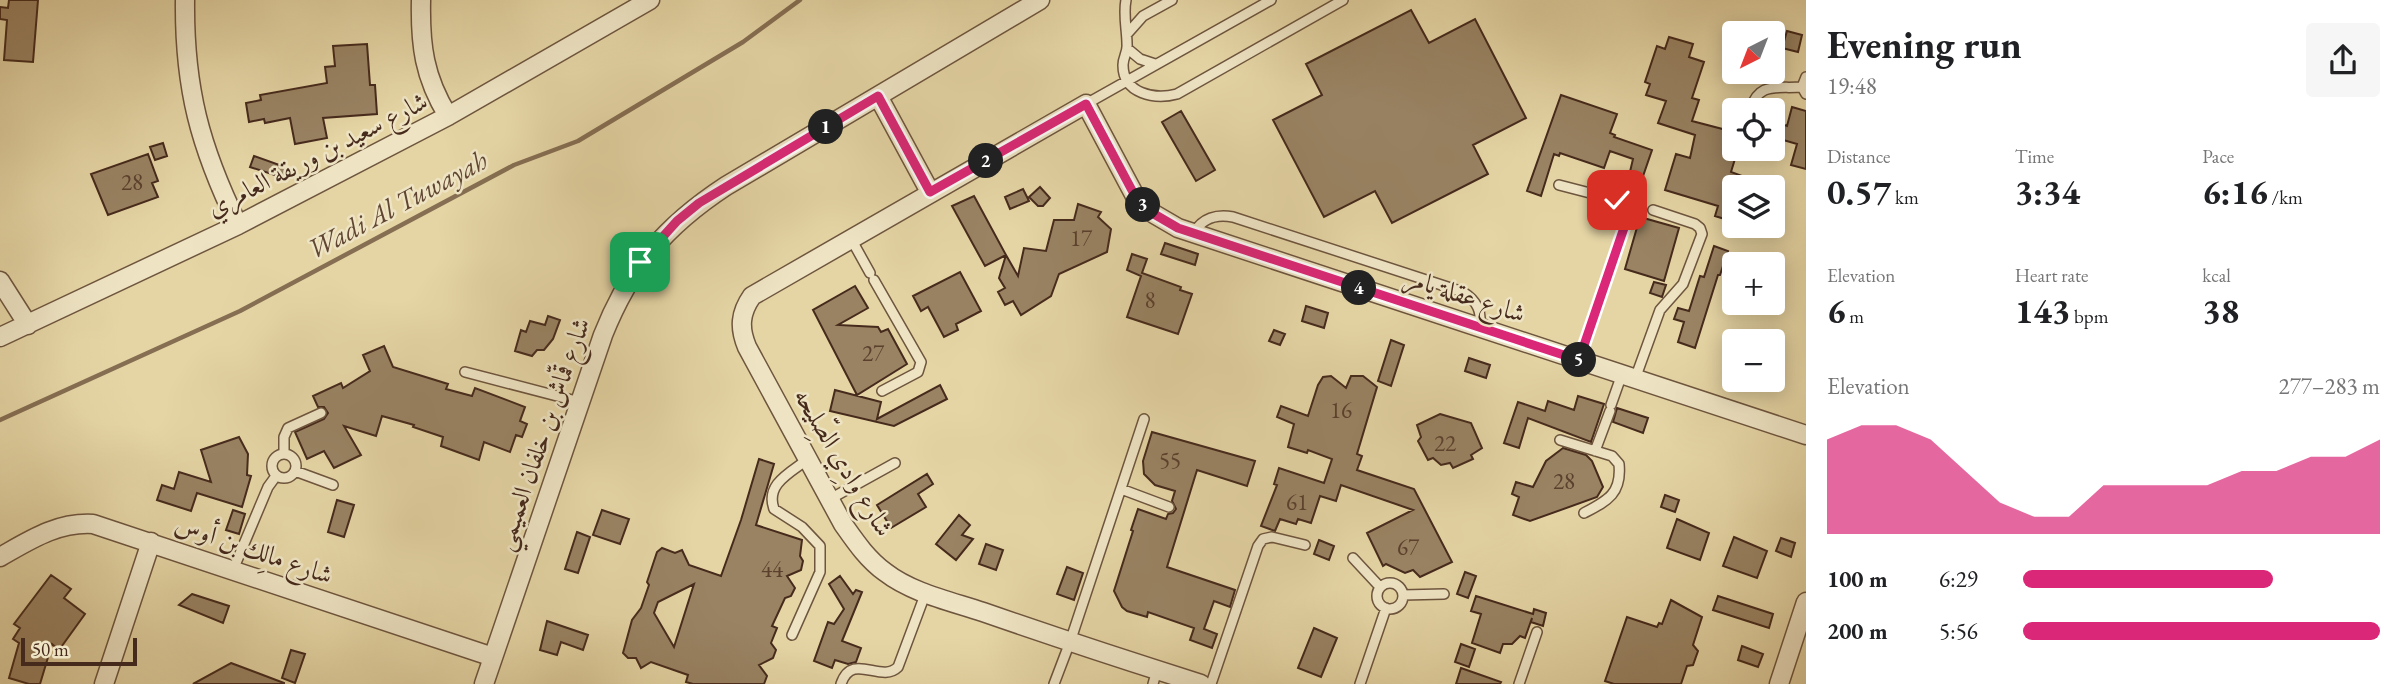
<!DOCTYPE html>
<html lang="en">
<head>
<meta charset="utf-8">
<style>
	:root { --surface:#fff; --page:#f6f6f6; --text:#202124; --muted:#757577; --accent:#db2777 }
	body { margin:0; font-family:"EB Garamond",Amiri,serif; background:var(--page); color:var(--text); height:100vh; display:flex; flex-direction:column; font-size:26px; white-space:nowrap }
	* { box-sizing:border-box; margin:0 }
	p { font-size:23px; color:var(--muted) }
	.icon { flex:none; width:38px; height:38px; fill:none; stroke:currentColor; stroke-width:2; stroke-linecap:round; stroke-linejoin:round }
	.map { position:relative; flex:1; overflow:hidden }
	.drawer { display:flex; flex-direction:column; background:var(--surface); width:595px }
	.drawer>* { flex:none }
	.needle { width:46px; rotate:222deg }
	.fabs { position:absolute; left:1722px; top:21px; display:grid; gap:14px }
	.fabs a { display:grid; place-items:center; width:63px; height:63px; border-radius:7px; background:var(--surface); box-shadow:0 4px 18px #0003; font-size:35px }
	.scale { position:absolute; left:21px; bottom:18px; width:116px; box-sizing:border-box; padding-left:7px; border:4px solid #462a1c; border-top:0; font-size:19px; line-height:24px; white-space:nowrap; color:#462a1c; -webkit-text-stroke:5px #eee4c4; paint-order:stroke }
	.pin { position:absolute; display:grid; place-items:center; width:60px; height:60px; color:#fff; margin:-30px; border-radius:14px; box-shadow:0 4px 10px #0006 }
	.km { position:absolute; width:35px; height:35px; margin:-18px; border-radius:50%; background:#222; color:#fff; font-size:19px; line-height:35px; text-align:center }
	.round { display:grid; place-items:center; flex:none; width:74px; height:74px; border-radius:7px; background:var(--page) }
	.overview { display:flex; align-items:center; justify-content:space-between; height:119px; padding:0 21px }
	h1 { font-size:38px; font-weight:700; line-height:52px }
	.stats { display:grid; grid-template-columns:repeat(3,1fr); gap:10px; height:119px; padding:7px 21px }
	.stats div { display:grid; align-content:center }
	.stats b { font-size:35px; font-weight:700 }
	.stats small { font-size:19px; font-weight:400 }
	.stats p { font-size:19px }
	.chart { height:196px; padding:14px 21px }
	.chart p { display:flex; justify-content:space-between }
	.chart svg { width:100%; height:126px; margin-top:7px; fill:var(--accent); opacity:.7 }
	ul { padding:0 21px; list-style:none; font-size:23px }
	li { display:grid; grid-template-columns:112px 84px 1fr; align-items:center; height:52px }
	li i { height:18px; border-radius:9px; background:var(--accent) }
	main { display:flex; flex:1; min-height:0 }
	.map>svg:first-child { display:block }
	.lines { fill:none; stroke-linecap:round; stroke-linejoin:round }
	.stream { stroke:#856e52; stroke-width:4.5 }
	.building { fill:#998363; stroke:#462a1c; stroke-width:2; fill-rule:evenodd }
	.service-casing { stroke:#6e553e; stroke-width:12 }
	.minor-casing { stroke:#6e553e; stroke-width:21 }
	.service { stroke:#eee4c4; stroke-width:9 }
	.minor { stroke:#eee4c4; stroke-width:18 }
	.route-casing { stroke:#fff; stroke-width:14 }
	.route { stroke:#db2777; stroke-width:9 }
	.labels { text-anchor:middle; stroke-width:5; stroke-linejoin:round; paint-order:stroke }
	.number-label { font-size:23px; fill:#5b402e }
	.street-label { font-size:26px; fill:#462a1c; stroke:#eee4c4 }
	.water-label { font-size:28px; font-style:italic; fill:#604632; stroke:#eee4c4 }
</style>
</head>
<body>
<main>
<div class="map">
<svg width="1806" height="684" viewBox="0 0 1806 684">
	<rect width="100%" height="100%" fill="#e5d5a5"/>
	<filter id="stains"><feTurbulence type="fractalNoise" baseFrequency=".00286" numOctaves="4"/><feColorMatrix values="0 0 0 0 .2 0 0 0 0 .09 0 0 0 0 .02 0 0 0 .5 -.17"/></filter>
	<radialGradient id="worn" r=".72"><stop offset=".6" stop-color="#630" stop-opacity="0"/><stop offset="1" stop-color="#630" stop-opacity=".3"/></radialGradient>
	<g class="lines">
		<path class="stream" d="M0 420 240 311 514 165 578 141 743 42 800 0"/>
	</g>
	<path class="building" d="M9 0H38L33 62 4 60 7 20 0 19V7L8 8Z
		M1411 10 1429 43 1475 19 1526 118 1473 145 1488 174 1392 223 1375 191 1324 217 1273 120 1322 95 1306 64Z
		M1787 31 1802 35 1798 52 1782 48Z
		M1669 37 1693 44 1689 57 1704 62 1692 98 1699 100 1692 121 1734 132 1729 149H1738L1731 172 1745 177 1742 187H1734V211L1731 221 1715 216 1718 206 1665 190 1676 154 1690 158 1695 135 1658 123 1666 101 1646 95 1650 84 1645 82 1657 46 1665 49Z
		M367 44 370 85H375L377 114 323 118 327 138 295 144 290 118 265 123 264 119 249 122 246 103 261 100 260 95 327 83 325 67 335 66 333 46Z
		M1561 95 1617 114 1610 133 1615 135 1614 137 1652 150 1642 179 1629 176 1633 159 1610 151 1604 168 1560 153 1559 156 1554 154 1541 196 1527 191Z
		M1792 107 1806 111V169L1791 165 1797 144 1773 137V121L1787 126Z
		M1181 111 1215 170 1196 181 1162 122Z
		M163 143 167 156 155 160 150 147Z
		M148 154 158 181 152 183 158 197 108 215 91 174Z
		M254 156 288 168 284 178 250 167Z
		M1040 187 1050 198 1043 206H1038L1029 197Z
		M1023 189 1029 201 1010 209 1005 197Z
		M974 196 1006 255 985 266 952 206Z
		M1078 204 1101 212 1098 217 1111 229 1107 252 1059 274 1051 296 1021 315 1013 301 1005 305 998 292 1005 288 999 278 1006 255 1018 276 1024 248 1046 251 1054 220H1074Z
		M1640 217 1679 228 1664 281 1625 269Z
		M1165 243 1198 254 1195 265 1161 254Z
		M1714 246 1728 251 1720 275H1718L1695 348 1678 342 1684 322 1674 319 1678 308 1689 311 1700 276 1704 277Z
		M1132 254 1147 259 1142 273 1181 287 1180 290 1192 294 1178 334 1127 317 1141 276 1127 270Z
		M960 272 981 311 956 324 958 330 944 337 928 307 921 311 913 296Z
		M1654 282 1666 285 1662 297 1650 293Z
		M855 286 868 308 838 325 878 327 881 332 888 329 907 364 857 395 813 310Z
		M1306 306 1328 313 1324 328 1302 321Z
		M548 316 560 320 553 339 544 350H537L532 356 515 351 521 330 526 332 530 321 545 325Z
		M1274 330 1285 334 1280 345 1269 341Z
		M1391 340 1404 345 1391 386 1378 381Z
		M384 346 393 367 448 384 446 389 472 396 475 388 525 407 520 421 527 424 522 437 516 435 510 452 484 442 479 460 441 446 443 437 413 427 414 425 382 416 376 436 344 426 361 455 334 468 324 451 307 459 295 432 324 419 328 413 324 407H318L313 396 341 383 343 388 370 371 363 355Z
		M1469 358 1490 365 1486 378 1465 371Z
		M1331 376 1346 388 1351 376H1363L1377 387 1357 454 1362 456 1357 470 1414 489 1452 562 1420 577 1413 570 1405 573 1386 564 1383 566 1367 533 1413 510 1341 485 1336 501 1320 496 1311 523 1298 519 1296 524 1280 519 1275 531 1261 526 1277 485 1274 484 1279 468 1324 483 1332 459 1308 450 1307 453 1288 447 1294 424 1277 417 1281 406 1308 416 1318 385 1323 377Z
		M940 385 947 399 894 426 830 411 835 390 881 402 877 419Z
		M1578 396 1604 404 1591 442 1528 418 1519 448 1504 443 1518 402 1545 411 1548 401 1574 410Z
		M1617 408 1648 418 1643 433 1613 422Z
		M1440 414 1471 423 1482 448 1471 455 1473 459 1453 468 1450 463 1441 465 1433 458 1428 460 1418 441 1421 437 1417 425Z
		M1152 432 1255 461 1247 486 1197 470 1167 567 1235 590 1230 607 1214 601 1204 629 1217 634 1212 648 1190 640 1194 628 1148 612 1147 617 1127 611 1122 607 1114 591 1133 531 1131 530 1138 509 1166 519 1168 514 1173 513 1176 509 1172 501 1175 491 1155 485 1144 474 1143 461Z
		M239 437 248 454 247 475 251 476 242 507 197 493 191 511 157 500 162 485 174 489 179 472 211 482 201 450Z
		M1563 448 1586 455 1592 461 1603 487 1597 497 1530 521 1513 515 1519 497 1512 494 1516 482 1533 487 1546 461Z
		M759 459 774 464 756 525 802 540 800 556 803 561 801 570 787 576 795 588 791 596 785 598 772 626 777 628 771 643 776 650 773 658 759 665 767 676 764 684H693L686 682 688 675 651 662 641 668 636 658H628L623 653 632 620 641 608 649 585 647 582 657 552 662 548 675 553 682 550 689 565 721 576 741 520ZM694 584 674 647 654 613 658 602Z
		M927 474 933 484 918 494 926 507 891 528 877 505Z
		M1665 495 1679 500 1675 512 1661 507Z
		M337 500 354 505 344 537 328 532Z
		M233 510 245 514 239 534 226 530Z
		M602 510 629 519 620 544 593 535Z
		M959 515 970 525 962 535 973 539 956 560 936 544Z
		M1677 519 1709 533 1700 560 1667 548Z
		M577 532 590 537 578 573 565 569Z
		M1734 537 1767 551 1757 578 1723 566Z
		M1781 538 1795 543 1791 557 1776 551Z
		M1319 540 1334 546 1329 560 1314 554Z
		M986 544 1003 550 996 570 979 564Z
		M1067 567 1083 573 1074 600 1057 594Z
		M1465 572 1476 576 1468 598 1457 594Z
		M51 575 71 589 64 598 85 614 59 650 52 644 40 684H29L9 678 19 643 13 639 20 628 14 624Z
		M840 576 853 594 856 590 862 592 842 641 861 648 856 662 848 664 835 660 832 668 814 661 828 622 834 624 844 609 829 584Z
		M192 594 229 606 223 623 179 605Z
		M1476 596 1533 614 1534 609 1546 613 1543 626 1531 622 1532 618 1525 638 1520 636 1512 644H1503L1500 653 1472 643 1481 614 1471 611Z
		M1718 596 1773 614 1769 628 1713 610Z
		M1671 600 1702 617 1693 645 1698 651 1693 665 1687 666 1681 684H1614L1605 681 1627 617 1657 627 1659 623 1662 624Z
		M547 621 588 635 583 650 561 642 557 655 540 650Z
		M1314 628 1337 638 1321 677 1298 668Z
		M1461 644 1475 649 1469 667 1455 662Z
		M1742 646 1763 654 1758 667 1738 660Z
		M291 650 305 654 295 683 282 678Z
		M231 663 284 683V684H193Z
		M1461 668 1501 682 1500 684H1456Z"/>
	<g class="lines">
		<g class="service-casing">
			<path id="service" d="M1126 0C1123 14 1127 30 1127 44 1128 52 1123 57 1123 65 1123 94 1155 100 1177 94L1343 0
				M1127 34 1143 16 1172 0
				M1128 49 1140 59 1155 64
				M1806 77 1802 87 1806 94
				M1086 104 1271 0
				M1750 110C1759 81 1776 89 1802 87
				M1559 185 1617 200 1623 204 1628 215 1579 360
				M1194 233C1202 218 1217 214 1233 217L1463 292C1476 300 1483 312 1479 327
				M850 237 870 273
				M874 280 921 362 918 372 882 391
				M465 372 580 402
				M1635 379 1660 310 1683 284 1702 234 1700 228 1695 224 1653 210
				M1611 405 1622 374
				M1560 440 1612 456 1619 464C1622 494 1607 501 1584 513
				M1595 451 1610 411
				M272 466a12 12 0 1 1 24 0a12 12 0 1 1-24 0Z
				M284 454V437L288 428 321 413
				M295 471 333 485
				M1121 489 1169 507
				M830 499 895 463
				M1353 558 1380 587
				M233 570 268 487 276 476
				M1377 596a13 13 0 1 1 26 0a13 13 0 1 1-26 0Z
				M1403 595 1444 594
				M792 635 820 572V546L802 527 774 509C765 484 790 473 808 459
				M841 684C852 651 881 684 898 667L926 592
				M1054 684 1070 642 1144 419
				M1153 684 1157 670
				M1211 684 1258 546 1263 539 1272 537 1305 545
				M1360 684 1386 608
				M1519 684 1537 632"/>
		</g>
		<g class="minor-casing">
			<path id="minor" d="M185 0C184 88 200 147 238 225
				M421 0C420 45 424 77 448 116
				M878 96 930 192
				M0 281 28 325
				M0 337 238 225 448 116 650 0
				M0 557C30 540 57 522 93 524L493 657
				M104 684 151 542
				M484 684 603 335C630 267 665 226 726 186L1040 0
				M1201 684C1128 661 1055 637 983 612 950 601 912 593 885 572 867 559 855 541 843 524L747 347C739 328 740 313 752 296L1086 104 1135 196 1154 214 1178 228 1806 435
				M1779 684 1806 602"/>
		</g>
		<use href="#service" class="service"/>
		<use href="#minor" class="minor"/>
	</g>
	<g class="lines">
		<g class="route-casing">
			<path id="route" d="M640 262 677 221 699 203 878 96 930 192 1086 104 1135 196 1154 214 1178 228 1579 360 1626 222V209L1617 200"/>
		</g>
		<use href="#route" class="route"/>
	</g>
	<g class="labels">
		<g class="number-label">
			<text x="132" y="190">28</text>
			<text x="1081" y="246">17</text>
			<text x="1150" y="308">8</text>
			<text x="873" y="361">27</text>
			<text x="1341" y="418">16</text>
			<text x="1445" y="451">22</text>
			<text x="1170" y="468">55</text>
			<text x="1564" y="489">28</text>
			<text x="1297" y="510">61</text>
			<text x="1408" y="555">67</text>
			<text x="772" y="577">44</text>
		</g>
		<g class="street-label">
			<text transform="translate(317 154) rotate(-27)" y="9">شارع سعيد بن وريقة العامري</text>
			<text transform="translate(1465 295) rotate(18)" y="9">شارع عقلة يامر</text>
			<text transform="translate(542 434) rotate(-71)" y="9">شارع قمّاش بن خلفان العميمي</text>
			<text transform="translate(844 462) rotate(59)" y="9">شارع وادِي الصِّليحه</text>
			<text transform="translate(254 549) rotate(19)" y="9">شارع مالِك بن أوس</text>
		</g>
		<g class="water-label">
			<text transform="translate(397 204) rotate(-28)" y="10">Wadi Al Tuwayah</text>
		</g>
	</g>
	<rect width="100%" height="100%" filter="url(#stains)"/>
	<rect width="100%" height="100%" fill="url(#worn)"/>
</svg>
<div class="fabs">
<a><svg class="needle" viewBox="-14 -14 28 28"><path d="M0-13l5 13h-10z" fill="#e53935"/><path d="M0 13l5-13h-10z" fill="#757577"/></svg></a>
<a><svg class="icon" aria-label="locate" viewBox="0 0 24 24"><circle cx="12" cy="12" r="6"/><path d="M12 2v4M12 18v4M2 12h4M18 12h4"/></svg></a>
<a><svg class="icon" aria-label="layers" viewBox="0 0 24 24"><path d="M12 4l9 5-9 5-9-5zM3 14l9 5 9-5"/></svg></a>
<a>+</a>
<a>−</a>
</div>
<div class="scale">50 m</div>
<div class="pin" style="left:640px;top:262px;background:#1e9e55"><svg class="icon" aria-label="arrive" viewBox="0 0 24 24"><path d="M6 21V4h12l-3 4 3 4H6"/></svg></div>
<div class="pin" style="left:1617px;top:200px;background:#d93025"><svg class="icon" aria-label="check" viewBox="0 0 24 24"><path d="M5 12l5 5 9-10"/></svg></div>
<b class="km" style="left:826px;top:127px">1</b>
<b class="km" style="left:986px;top:161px">2</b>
<b class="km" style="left:1143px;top:205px">3</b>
<b class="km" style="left:1359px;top:288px">4</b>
<b class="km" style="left:1579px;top:360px">5</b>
</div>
<section class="drawer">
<div class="overview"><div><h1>Evening run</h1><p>19:48</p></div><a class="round"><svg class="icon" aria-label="share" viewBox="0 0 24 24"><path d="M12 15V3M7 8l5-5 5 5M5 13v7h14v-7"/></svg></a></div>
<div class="stats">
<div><p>Distance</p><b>0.57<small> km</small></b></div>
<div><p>Time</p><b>3:34</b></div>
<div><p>Pace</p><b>6:16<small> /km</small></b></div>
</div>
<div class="stats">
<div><p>Elevation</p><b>6<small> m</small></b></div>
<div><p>Heart rate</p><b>143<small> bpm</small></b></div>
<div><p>kcal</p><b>38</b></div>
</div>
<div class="chart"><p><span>Elevation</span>277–283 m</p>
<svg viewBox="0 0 160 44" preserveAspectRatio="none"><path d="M0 44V11L10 6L20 6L30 11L40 22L50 33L60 38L70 38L80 27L90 27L100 27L110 27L120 22L130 22L140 17L150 17L160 11V44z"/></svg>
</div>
<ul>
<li><b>100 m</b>6:29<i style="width:70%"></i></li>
<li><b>200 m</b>5:56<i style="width:100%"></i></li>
</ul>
</section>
</main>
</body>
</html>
